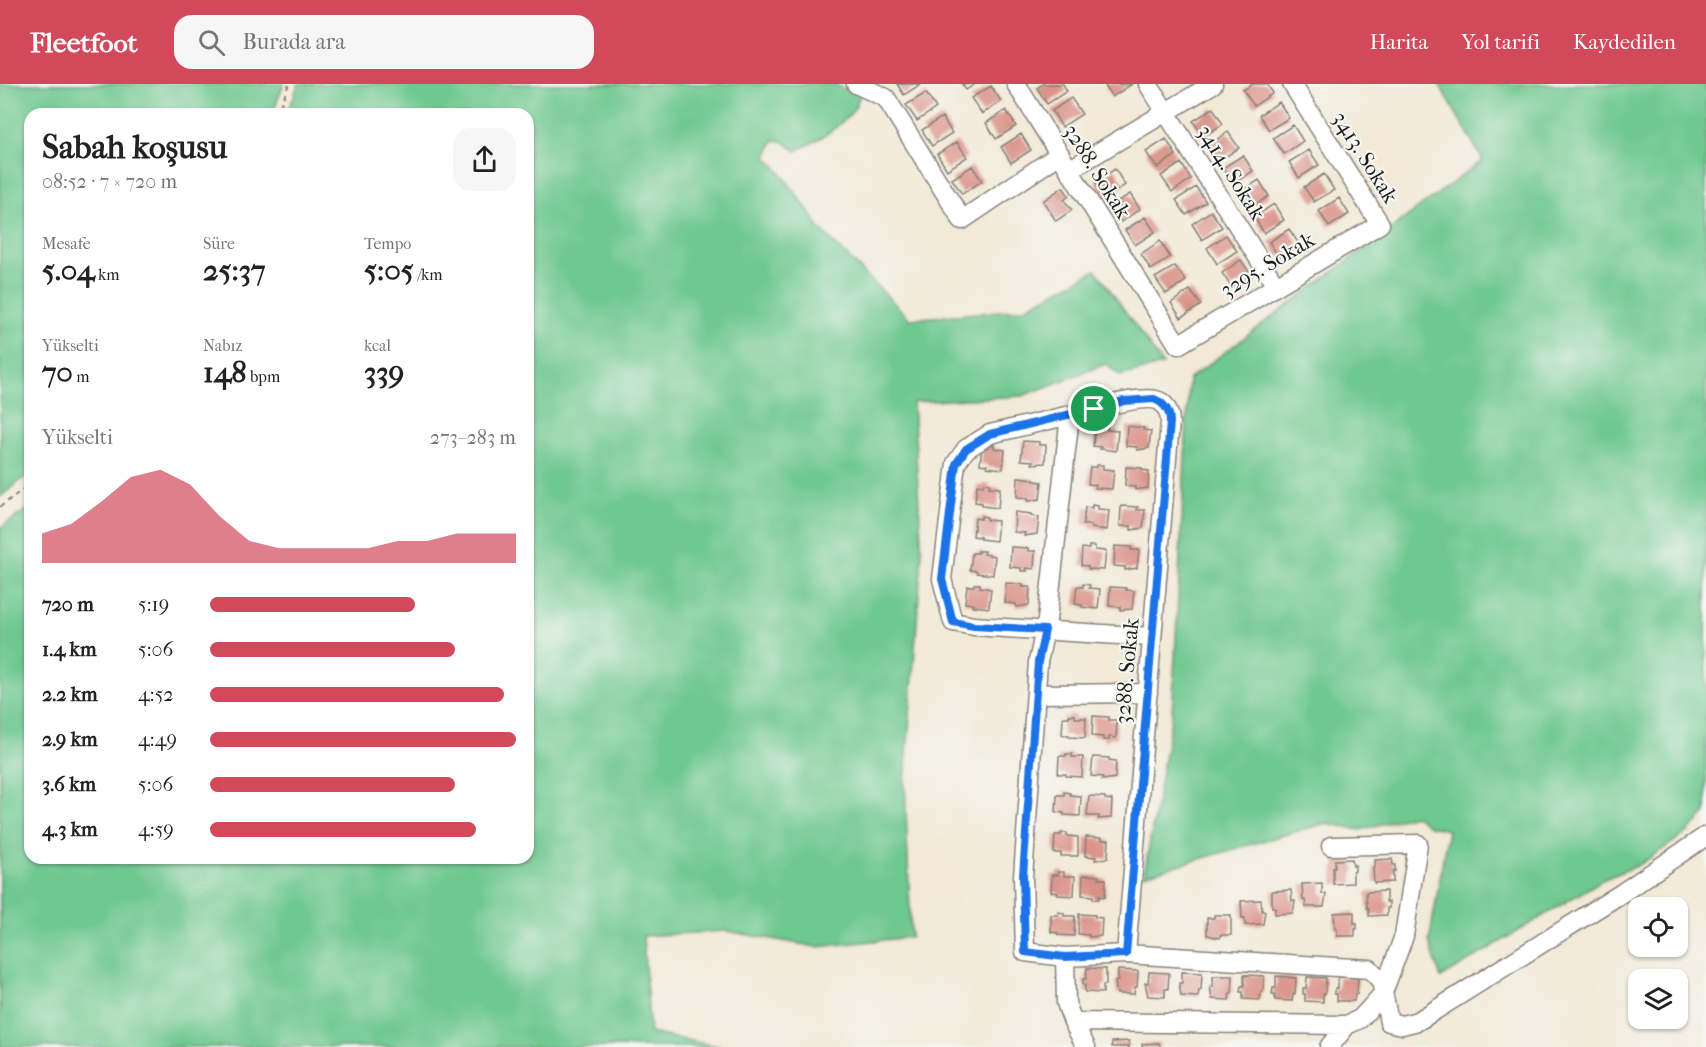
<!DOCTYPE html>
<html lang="tr">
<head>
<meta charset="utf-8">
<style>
	:root { --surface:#fff; --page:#f6f6f6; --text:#222; --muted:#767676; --accent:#d1495b }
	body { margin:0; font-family:"IM FELL French Canon",serif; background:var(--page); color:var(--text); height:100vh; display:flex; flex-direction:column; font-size:22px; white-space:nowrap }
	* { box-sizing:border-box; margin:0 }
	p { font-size:20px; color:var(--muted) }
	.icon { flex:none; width:33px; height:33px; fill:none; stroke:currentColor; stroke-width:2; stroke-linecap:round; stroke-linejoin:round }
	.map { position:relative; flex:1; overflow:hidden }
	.details { position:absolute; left:24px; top:24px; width:510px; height:756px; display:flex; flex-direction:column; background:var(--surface); border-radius:18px; box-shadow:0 2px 4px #0004 }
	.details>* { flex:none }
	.buttons { position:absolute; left:1628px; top:813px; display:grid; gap:12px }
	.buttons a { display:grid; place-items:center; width:60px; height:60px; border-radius:12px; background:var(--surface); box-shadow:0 2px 4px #0004; font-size:30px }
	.pin { position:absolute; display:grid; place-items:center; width:51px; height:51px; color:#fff; margin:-26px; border:3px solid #fff; border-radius:50%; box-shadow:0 2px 6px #0007 }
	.round { display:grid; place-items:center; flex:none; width:63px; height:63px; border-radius:18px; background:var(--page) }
	.headline { display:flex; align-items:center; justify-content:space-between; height:102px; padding:0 18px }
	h1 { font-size:33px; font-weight:700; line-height:45px }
	.figures { display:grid; grid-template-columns:repeat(3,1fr); gap:9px; height:102px; padding:6px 18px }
	.figures div { display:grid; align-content:center }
	.figures b { font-size:30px; font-weight:700 }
	.figures small { font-size:16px; font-weight:400 }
	.figures p { font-size:16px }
	.chart { height:168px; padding:12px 18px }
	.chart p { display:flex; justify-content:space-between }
	.chart svg { width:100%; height:108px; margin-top:6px; fill:var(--accent); opacity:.7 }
	ul { padding:0 18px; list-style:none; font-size:20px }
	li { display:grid; grid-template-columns:96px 72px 1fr; align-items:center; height:45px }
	li i { height:15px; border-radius:8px; background:var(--accent) }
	header { display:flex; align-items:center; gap:36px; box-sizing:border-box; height:84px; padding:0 30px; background:var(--accent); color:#fff }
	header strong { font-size:28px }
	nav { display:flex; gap:33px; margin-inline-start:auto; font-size:21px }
	.search { width:420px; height:54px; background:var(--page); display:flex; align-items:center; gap:15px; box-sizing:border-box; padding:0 21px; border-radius:18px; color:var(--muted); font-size:22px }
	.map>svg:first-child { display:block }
	.green { fill:#6ec88f; stroke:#457256; stroke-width:1.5 }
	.building { fill:#da9086 }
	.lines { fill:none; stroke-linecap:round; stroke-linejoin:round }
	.minor-casing { stroke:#87827a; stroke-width:21 }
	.path { stroke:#87827a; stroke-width:2; stroke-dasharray:4.5 4.5; stroke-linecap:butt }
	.minor { stroke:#fff; stroke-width:18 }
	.route-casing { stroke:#fff; stroke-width:12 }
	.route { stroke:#1a73e8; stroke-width:8 }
	.labels { text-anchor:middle; stroke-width:4.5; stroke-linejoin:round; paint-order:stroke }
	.street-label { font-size:22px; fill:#1c1c1c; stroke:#f6f6f2 }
</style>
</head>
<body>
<header>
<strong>Fleetfoot</strong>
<div class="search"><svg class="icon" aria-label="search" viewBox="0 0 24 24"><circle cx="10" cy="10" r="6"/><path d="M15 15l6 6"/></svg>Burada ara</div>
<nav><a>Harita</a><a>Yol tarifi</a><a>Kaydedilen</a></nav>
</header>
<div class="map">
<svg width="1706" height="963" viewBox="0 0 1706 963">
	<rect width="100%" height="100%" fill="#f6f6f2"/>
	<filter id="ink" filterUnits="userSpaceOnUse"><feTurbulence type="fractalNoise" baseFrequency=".0167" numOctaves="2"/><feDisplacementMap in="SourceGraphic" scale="12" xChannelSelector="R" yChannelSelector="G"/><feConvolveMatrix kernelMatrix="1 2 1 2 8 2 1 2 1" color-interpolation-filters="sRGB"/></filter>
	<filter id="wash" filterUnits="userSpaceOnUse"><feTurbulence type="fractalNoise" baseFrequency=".008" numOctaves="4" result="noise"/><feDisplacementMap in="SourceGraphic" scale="24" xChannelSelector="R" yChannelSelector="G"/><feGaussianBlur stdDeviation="1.35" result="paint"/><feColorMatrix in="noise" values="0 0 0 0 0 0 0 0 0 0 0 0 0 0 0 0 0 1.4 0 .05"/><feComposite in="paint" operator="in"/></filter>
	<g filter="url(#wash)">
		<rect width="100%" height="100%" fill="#f2e9d7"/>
		<path class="green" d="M0 0H284L272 30H30V389L0 413Z
			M298 0H834L860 12C857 18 855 25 851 29 837 45 815 59 796 67L782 57 774 56 766 73C780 84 784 94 794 107 803 119 812 130 819 144L910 235 1023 225 1096 186 1163 281 1120 292 1106 280 1022 312 913 318 922 471 905 698 911 853 817 863 726 847 643 852 650 949 722 963H0V444L30 424V774H528V30H285L294 13Z
			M1439 0H1706V729L1687 749 1639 781 1602 796 1441 894 1429 858 1448 746 1429 742 1414 731 1360 746 1326 739 1144 791 1172 630 1189 295 1483 76Z"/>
		<g id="blocks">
			<path class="building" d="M897 0H921L904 11Z
				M962 0H975L966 6Z
				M1043 0H1063L1067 7 1047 20 1037 4Z
				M1104 0H1132L1112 13Z
				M1253 0H1267L1273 9 1254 22 1243 6Z
				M991 2 1001 17 982 30 971 14Z
				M926 9 936 24 917 37 906 21Z
				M1071 14 1082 30 1062 43 1052 27Z
				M1279 18 1289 34 1269 46 1259 31Z
				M1213 24 1223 40 1203 53 1193 37Z
				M1006 26 1016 42 996 55 986 39Z
				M942 33 952 49 932 62 922 46Z
				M1293 41 1303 57 1284 70 1273 54Z
				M1228 48 1239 64 1219 77 1209 61Z
				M1021 50 1031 66 1011 79 1001 63Z
				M1166 55 1176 71 1157 84 1146 68Z
				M957 58 967 73 947 86 937 70Z
				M1309 66 1319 81 1299 94 1289 78Z
				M1243 71 1253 87 1233 100 1223 84Z
				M1181 79 1191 95 1172 108 1161 92Z
				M972 82 982 97 962 110 952 95Z
				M1115 85 1125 101 1106 114 1095 98Z
				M1324 90 1334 106 1314 118 1304 103Z
				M1259 96 1269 112 1249 125 1239 109Z
				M1063 103 1069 112 1064 116 1072 126 1056 137 1043 117Z
				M1196 103 1206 118 1186 131 1176 116Z
				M1130 110 1140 125 1121 138 1110 122Z
				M1339 114 1349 130 1329 143 1319 127Z
				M1274 120 1284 136 1264 149 1254 133Z
				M1211 127 1222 143 1202 156 1192 140Z
				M1145 133 1155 148 1135 161 1125 146Z
				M1289 145 1299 160 1279 173 1269 158Z
				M1226 151 1237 167 1217 180 1207 164Z
				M1160 157 1170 173 1151 186 1141 170Z
				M1241 176 1252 192 1232 204 1222 189Z
				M1175 182 1186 197 1166 210 1155 194Z
				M1190 206 1201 221 1181 234 1171 219Z
				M1102 342 1108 343 1107 346 1118 347 1116 367 1100 365 1101 363 1093 362 1095 344 1102 345Z
				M1127 342 1144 344 1143 346 1151 347 1149 364 1137 366V363L1126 362Z
				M1023 357 1039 358V361H1046L1045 379 1032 380 1033 377 1021 376Z
				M988 361H994V364L1005 366 1003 385 987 383V381L980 380 982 362 988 363Z
				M1097 381H1103V385L1114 386 1112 405 1095 404 1096 401 1088 400 1090 383H1097Z
				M1126 383 1142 384V386L1149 387 1148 404 1135 406V403L1125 402Z
				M1018 393 1034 395V397L1042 398 1040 415 1028 417V414L1017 413Z
				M984 399 990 400 989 403 1000 404 998 424 982 422V419L975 418 977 401 983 402Z
				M1092 421 1098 422V425L1109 426 1107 446 1091 444V441H1083L1085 423 1092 424Z
				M1121 422 1138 423 1137 426H1145L1143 444 1131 446V442H1120Z
				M1015 428 1031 430V432L1039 433 1037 450 1024 452 1025 449 1014 448Z
				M981 432 987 433V436L998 437 996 457 980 455V453L973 452 975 434 981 435Z
				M1089 462H1095V466L1106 467 1104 486 1088 485V482L1081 481 1082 464 1089 465Z
				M1115 462 1131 463V466H1139L1137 484 1125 486V483L1114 482Z
				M1011 463 1028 464V467H1035L1034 485 1027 484V487H1021V484L1010 483Z
				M978 467H985L984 470 995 472 993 491 977 489V487L970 486 972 469H978Z
				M1006 499 1023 500V503H1030L1029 521 1016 523V520L1005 519Z
				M974 500H980V503L991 505 989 524 972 522 973 520 965 519 967 502H974Z
				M1083 500 1090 501 1089 504 1100 505 1098 525 1082 523V521L1075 520 1077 502 1083 503Z
				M1110 503 1126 504V506L1134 507 1132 525 1120 526V523L1109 522Z
				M1069 631H1075V634H1086L1085 654 1069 653V651H1062L1063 633H1069Z
				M1093 632 1109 633V636H1117L1116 654 1109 653V656H1103V653L1092 652Z
				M1066 670H1072V673H1083L1082 693 1066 692V690H1058L1059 672H1066Z
				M1093 673 1109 674V676L1116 677 1115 694 1102 696 1103 693 1091 692Z
				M1064 708 1070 709V711L1081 712 1080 732 1064 731V729L1056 728 1057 711H1064Z
				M1089 712 1105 713V715L1112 716 1111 734 1098 735 1099 732H1087Z
				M1061 749H1067V752L1078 753V772H1061V769H1054L1055 751H1061Z
				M1086 753 1102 754V756H1109L1108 774 1095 776 1096 773 1085 772Z
				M1352 775 1353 782 1355 781V787L1353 788V799L1333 800V783H1335V776Z
				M1392 775 1393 781H1395V787H1393V798L1374 799 1373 783H1375V776Z
				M1058 788H1064V792H1075L1074 812 1058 811V809L1051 808 1052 791H1058Z
				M1083 791 1099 792V795H1106L1105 813 1099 812V815H1093V812L1082 811Z
				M1322 799V810H1326L1324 823H1306L1305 816H1303L1302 800Z
				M1291 806 1292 817H1295L1293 829 1275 830V823H1272V807Z
				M1386 807V818H1389V824H1387V831L1369 832V824H1367L1366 808Z
				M1261 816 1262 827H1265L1263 840 1245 841V834H1242L1241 817Z
				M1058 828 1064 829V832H1075L1074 852 1058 851V849L1051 848V831H1058Z
				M1354 828V839H1357V845H1355V852H1337V845H1335L1334 829Z
				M1079 830 1095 831V833L1102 834 1101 852 1089 853V851L1078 850Z
				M1214 831H1231V851H1220V854L1207 851V834H1214Z
				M1087 884 1106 885V901H1103V909L1085 908V901H1083V895H1086Z
				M1118 886 1138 887 1137 903H1135L1134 910H1117L1115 897H1118Z
				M1149 888 1169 889 1168 905H1165V913L1148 912 1145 899H1148Z
				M1182 888 1202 889 1201 906H1199L1198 913 1181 912 1179 899H1182Z
				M1244 891 1264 892 1263 908H1261L1260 916 1243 915V908H1240L1241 902H1244Z
				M1213 892H1233L1232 909H1230L1229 916 1212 915 1210 902 1213 903Z
				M1276 892 1296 894 1295 910H1293L1292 917 1275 916V910H1272L1273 904H1276Z
				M1307 893 1326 894 1325 910H1323V918L1305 917V910H1303V904H1306Z
				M1338 893 1358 894 1357 910H1355L1354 917H1337V910H1334L1335 904H1338Z
				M1129 957V963H1112V958Z
				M1159 959 1160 963H1142V960Z"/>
		</g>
	</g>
	<g filter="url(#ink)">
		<use href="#blocks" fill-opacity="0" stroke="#87827a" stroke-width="1.5"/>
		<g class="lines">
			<g class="minor-casing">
				<path id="minor" d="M856 0 886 14 962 136 1060 70
					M1016 0 1178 261 1380 140 1292 0
					M1148 0 1276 202
					M1069 86 1213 0
					M1070 331 990 350 966 365 956 379 942 495 953 538 974 542 1152 553
					M1036 610 1148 609
					M1065 873 1126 870 1370 885 1381 897 1389 938 1402 941 1418 937 1622 809 1706 752
					M1073 938 1066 919 1065 873 1025 868 1023 793 1038 578 1047 536 1070 331C1088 327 1147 308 1161 318 1167 322 1170 331 1170 338L1126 870
					M1086 963 1073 938 1347 941 1360 935 1382 911 1404 852 1418 760 1331 762
					M1329 963 1347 941"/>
			</g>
			<path class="path" d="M277 30 289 0
				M0 423 30 400"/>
			<use href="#minor" class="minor"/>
		</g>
	</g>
	<g class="lines" filter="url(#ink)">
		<g class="route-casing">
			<path id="route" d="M1154 315C1164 319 1170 327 1170 338L1126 870 1065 873 1025 868 1023 792 1038 578 1045 546 974 542 953 538 942 495 956 380 966 365 990 350 1124 317Z"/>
		</g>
		<use href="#route" class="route"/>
	</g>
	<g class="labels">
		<g class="street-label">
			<text transform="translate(1366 73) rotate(58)" y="8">3413. Sokak</text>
			<text transform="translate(1098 87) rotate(58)" y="8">3288. Sokak</text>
			<text transform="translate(1232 88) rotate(58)" y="8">3414. Sokak</text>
			<text transform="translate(1267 180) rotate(-31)" y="8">3295. Sokak</text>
			<text transform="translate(1126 587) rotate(-85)" y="8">3288. Sokak</text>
		</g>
	</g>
</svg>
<div class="buttons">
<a><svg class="icon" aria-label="locate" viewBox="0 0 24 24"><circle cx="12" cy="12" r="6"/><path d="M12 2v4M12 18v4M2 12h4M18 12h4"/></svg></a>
<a><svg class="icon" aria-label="layers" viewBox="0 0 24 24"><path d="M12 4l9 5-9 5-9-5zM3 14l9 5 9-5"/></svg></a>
</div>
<div class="pin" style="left:1094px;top:325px;background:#1e9e55"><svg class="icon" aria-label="arrive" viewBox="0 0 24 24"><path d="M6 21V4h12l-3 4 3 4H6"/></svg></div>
<section class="details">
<div class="headline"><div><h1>Sabah koşusu</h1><p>08:52 · 7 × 720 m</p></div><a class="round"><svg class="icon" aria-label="share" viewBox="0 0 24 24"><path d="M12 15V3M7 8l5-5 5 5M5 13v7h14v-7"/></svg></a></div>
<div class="figures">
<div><p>Mesafe</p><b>5.04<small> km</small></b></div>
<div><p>Süre</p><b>25:37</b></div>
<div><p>Tempo</p><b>5:05<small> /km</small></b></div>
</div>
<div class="figures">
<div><p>Yükselti</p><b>70<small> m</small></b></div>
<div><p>Nabız</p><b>148<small> bpm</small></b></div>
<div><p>kcal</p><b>339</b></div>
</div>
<div class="chart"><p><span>Yükselti</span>273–283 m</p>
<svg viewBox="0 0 160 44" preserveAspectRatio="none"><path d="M0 44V32L10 28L20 19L30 9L40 6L50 12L60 25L70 35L80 38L90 38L100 38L110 38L120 35L130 35L140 32L150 32L160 32V44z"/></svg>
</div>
<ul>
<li><b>720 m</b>5:19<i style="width:67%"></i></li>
<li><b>1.4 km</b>5:06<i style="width:80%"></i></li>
<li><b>2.2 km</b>4:52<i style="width:96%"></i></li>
<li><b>2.9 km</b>4:49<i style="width:100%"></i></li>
<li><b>3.6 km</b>5:06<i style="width:80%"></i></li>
<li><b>4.3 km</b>4:59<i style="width:87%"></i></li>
</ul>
</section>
</div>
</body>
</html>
